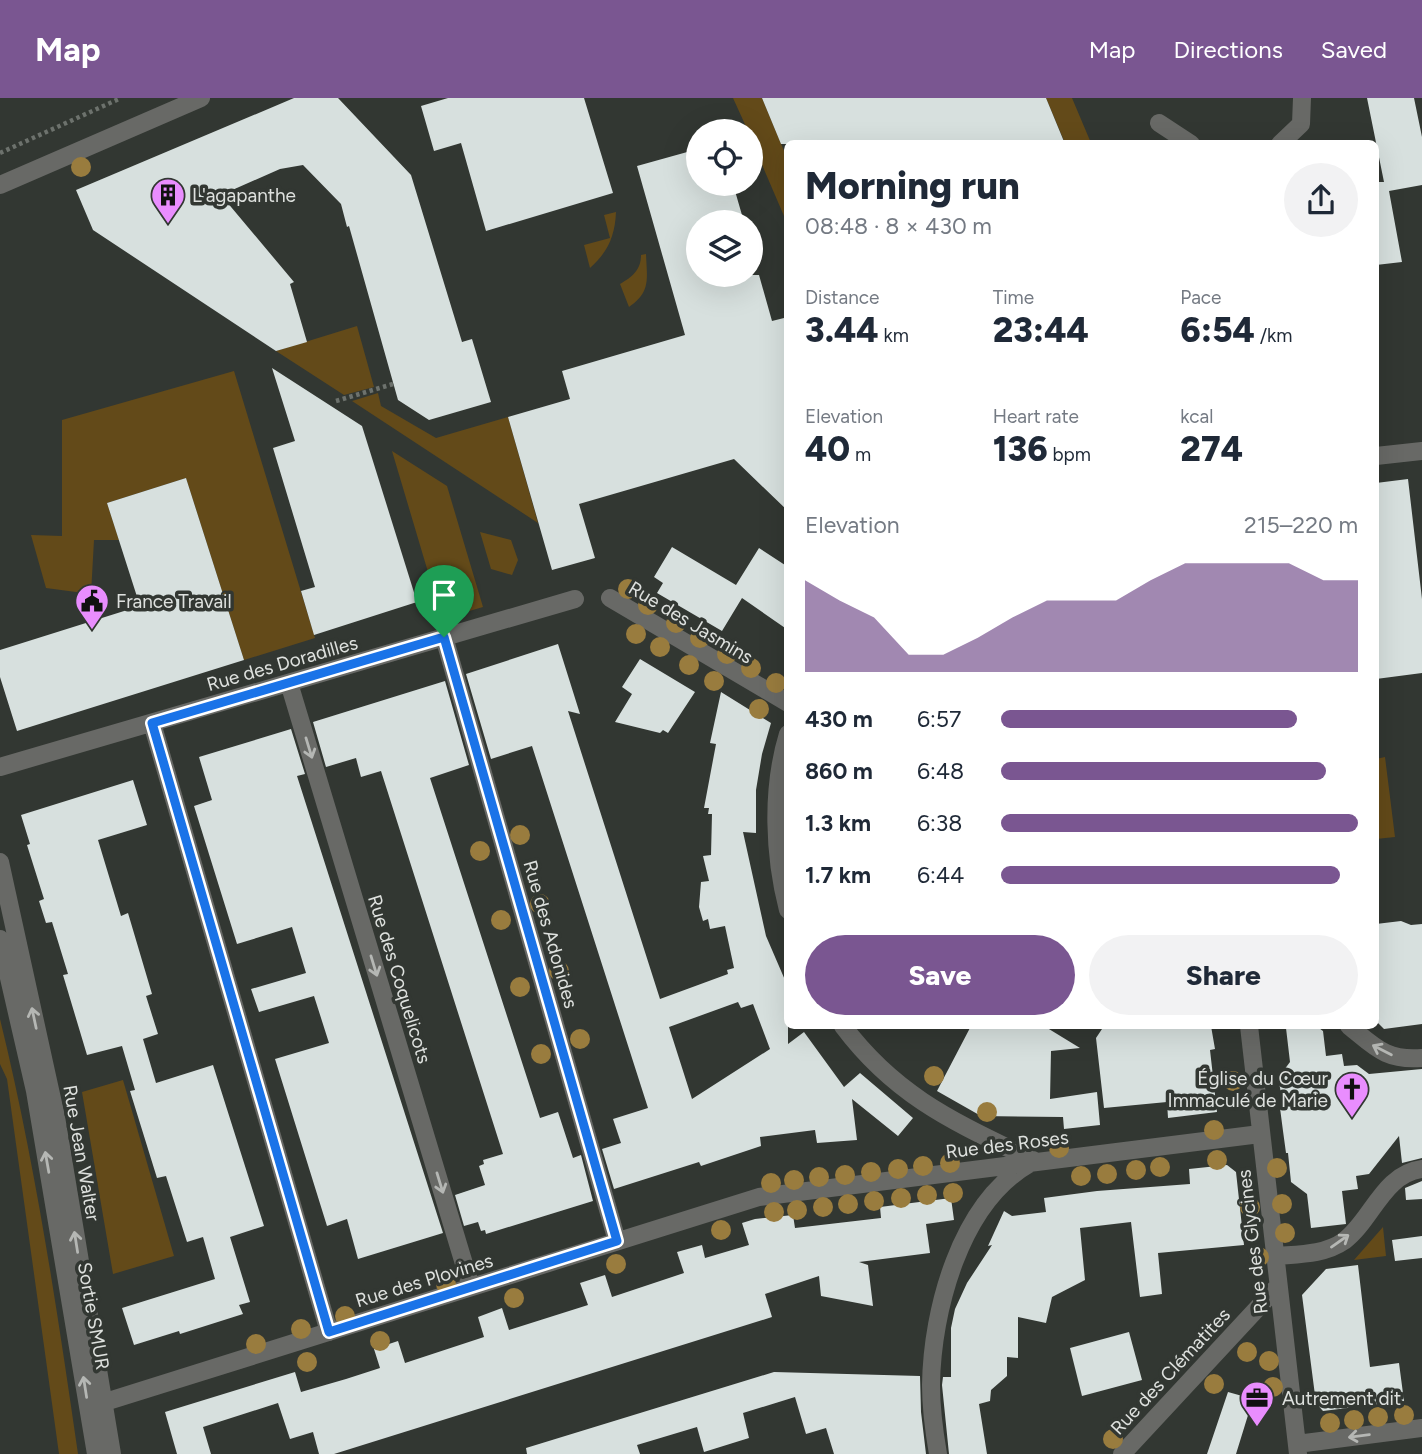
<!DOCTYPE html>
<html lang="en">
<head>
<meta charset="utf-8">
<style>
	:root { --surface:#fff; --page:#f2f2f3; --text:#1f2937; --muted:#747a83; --accent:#7a5691 }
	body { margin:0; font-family:Figtree,sans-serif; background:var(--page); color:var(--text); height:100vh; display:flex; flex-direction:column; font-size:26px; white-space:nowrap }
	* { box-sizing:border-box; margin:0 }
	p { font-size:23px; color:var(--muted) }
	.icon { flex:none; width:38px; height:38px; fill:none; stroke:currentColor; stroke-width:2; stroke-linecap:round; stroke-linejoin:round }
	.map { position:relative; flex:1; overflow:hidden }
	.drawer { position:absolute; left:784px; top:42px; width:595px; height:889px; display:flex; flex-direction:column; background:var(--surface); border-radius:10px; box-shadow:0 7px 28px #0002 }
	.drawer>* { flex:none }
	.controls { position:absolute; left:686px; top:21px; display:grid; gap:14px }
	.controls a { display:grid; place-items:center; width:77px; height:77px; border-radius:50%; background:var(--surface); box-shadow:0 7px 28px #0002; font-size:35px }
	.pin { position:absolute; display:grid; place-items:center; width:60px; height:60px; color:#fff; margin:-72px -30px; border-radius:50% 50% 50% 0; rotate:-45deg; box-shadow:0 0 7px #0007 }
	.pin .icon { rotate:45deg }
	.round { display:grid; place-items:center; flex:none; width:74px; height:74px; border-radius:37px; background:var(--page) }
	.headline { display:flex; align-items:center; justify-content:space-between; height:119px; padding:0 21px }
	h1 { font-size:38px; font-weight:800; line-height:52px }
	.stats { display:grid; grid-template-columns:repeat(3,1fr); gap:10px; height:119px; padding:7px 21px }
	.stats div { display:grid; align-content:center }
	.stats b { font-size:35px; font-weight:800 }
	.stats small { font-size:19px; font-weight:400 }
	.stats p { font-size:19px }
	.chart { height:196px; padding:14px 21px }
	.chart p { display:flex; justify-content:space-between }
	.chart svg { width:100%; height:126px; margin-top:7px; fill:var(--accent); opacity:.7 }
	.cta { display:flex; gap:14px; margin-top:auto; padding:14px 21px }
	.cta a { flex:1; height:80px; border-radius:42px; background:var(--accent); color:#fff; font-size:28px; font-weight:800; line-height:80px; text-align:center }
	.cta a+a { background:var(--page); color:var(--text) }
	ul { padding:0 21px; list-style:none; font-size:23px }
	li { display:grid; grid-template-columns:112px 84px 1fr; align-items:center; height:52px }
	li i { height:18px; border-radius:9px; background:var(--accent) }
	header { display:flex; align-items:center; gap:42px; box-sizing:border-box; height:98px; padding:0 35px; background:var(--accent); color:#fff }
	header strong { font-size:33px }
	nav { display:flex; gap:38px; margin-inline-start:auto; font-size:24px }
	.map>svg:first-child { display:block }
	.green { fill:#634a19 }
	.building { fill:#d7e0de; fill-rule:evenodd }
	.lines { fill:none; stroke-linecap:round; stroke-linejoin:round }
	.path { stroke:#6d726d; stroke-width:4.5; stroke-dasharray:3.5 3.5; stroke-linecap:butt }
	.minor { stroke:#686966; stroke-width:18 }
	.tree { fill:#997c3e }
	.oneway { stroke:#b5b7b4 }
	.route-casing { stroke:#fff; stroke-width:14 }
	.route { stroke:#1a73e8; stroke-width:9 }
	.labels { text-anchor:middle; stroke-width:7; stroke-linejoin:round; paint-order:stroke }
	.poi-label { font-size:19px; fill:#dee1de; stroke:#323732; text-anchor:start }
	.street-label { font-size:19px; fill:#dee1de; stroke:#323732 }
</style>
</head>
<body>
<header>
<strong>Map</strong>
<nav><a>Map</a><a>Directions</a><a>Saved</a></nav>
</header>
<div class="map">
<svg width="1422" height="1356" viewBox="0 0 1422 1356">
	<rect width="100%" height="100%" fill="#323732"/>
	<path class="green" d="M733 0H762L787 60V125L751 41V33H748Z
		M1046 0H1072L1091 45H1065Z
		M616 114C615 138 608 154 590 170L584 147 610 140 604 117Z
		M646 156C647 181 651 194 629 209L620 186C632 179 641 172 641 157Z
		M357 228 374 289 344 297 276 253Z
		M234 273 315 540 244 562 186 380 107 405 119 442H94L91 496 46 490 31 437 62 438V322Z
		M378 295 381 308 436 340 508 319 538 425 352 303Z
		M392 353 447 388 483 509 442 521Z
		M480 434 511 442 518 462 512 477 491 471Z
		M1385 659 1395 739 1376 741V661Z
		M0 921C35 1064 57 1210 78 1356H59L7 981 0 966Z
		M123 982 174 1158 113 1176 82 994Z
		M1383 1129 1386 1158 1354 1162Z"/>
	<path class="building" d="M294 0H338L411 77 462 244 472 241 491 304 429 322 398 302 349 128 347 129 341 106 303 67 280 71 221 97 294 184 290 186 307 244 276 253 93 132 76 92Z
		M448 0H584L613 95 486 133 461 45 434 53 421 8Z
		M762 0H1046L1065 46H781Z
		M1367 0H1414L1422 39V87L1389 93 1402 164 1376 167V84H1384Z
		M698 51V86H733L744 124H698V177H759L772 223 788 219V413L734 361 579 406 595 460 552 472 508 319 570 301 562 273 685 237 637 68Z
		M272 270 362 328 417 504 314 537 301 493 315 489 273 350 295 343Z
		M186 380 244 562 17 633 0 579V552L140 508 107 405Z
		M1408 381 1422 501V575L1376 581V557H1379L1376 521V385Z
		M672 449 736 487 759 450 788 469V532L742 500 722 533 657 495 663 485 654 479Z
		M558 546 580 616 568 613 660 901 728 876 727 872 734 870 725 828 710 831 708 821 703 823 699 809 701 784 709 783 703 758 711 757 712 716H708L709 710H704L716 646 710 645 721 594 771 625 762 656 756 692V735L743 734 766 838 788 889V946L804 934 844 989 860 975 913 1020 898 1038 852 1001 857 1042 817 1045 815 1032 760 1039 761 1048 701 1068 699 1064 614 1091 602 1051 621 1045 613 1021 648 1010 532 648 491 661 466 576ZM738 904 741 910 753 906 770 951 692 1001 669 929Z
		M640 561 695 594 668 635 663 632 660 635 615 624 632 596 622 589Z
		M445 583 469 667 430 680 540 1020 558 1014 573 1060 581 1057 593 1103 486 1136 485 1132 481 1133 478 1124 464 1128 455 1097 485 1087 479 1068 484 1066 483 1062 503 1056 381 673 361 679 356 660 326 669 313 624Z
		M291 631 305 676 297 678 443 1135 358 1161 347 1121 327 1128 275 961 329 945 314 898 259 914 251 891 306 875 292 829 237 846 194 708 212 702 199 659Z
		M133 682 147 727 98 742 121 818 128 815 152 896 146 898 158 936 143 941 156 985 213 967 264 1128 230 1139 250 1204 239 1207 243 1216 180 1236 179 1233 134 1247 122 1210 215 1181 203 1139 187 1144 166 1078 157 1080 130 993 135 992 122 948 87 957 63 877 68 876 52 824 46 825 39 803 44 801 27 747 30 746 21 717Z
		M1401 823 1411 827 1422 826V926L1384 931 1376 923V826Z
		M971 928H1044L1080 950 1051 953 1050 1001 1097 994 1100 1027 1064 1031 1063 1019 981 1018 937 993Z
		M1104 928H1211L1215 951 1210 952 1217 1014 1168 1020 1167 1004 1104 1010 1096 940Z
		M1316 928 1323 933 1326 958 1342 956 1344 968 1357 967 1369 976 1422 971V1060L1402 1065 1399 1038 1369 1076 1356 1078 1358 1091 1342 1093 1346 1126 1311 1130 1307 1096 1291 1084 1288 1055H1286L1283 1033 1280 1010 1284 1009 1278 980 1290 964 1286 930Z
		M1227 1067 1236 1074 1244 1147 1158 1155 1162 1196 1140 1199 1131 1124 1080 1130 1085 1182 1052 1199 1046 1225 1018 1219V1260L1007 1259V1278L991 1292 990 1303 979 1306 987 1356H949L942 1287 943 1279H951V1230L955 1211 967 1185 992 1147 988 1148 1004 1113 1012 1118 1046 1114 1044 1100 1097 1093 1190 1086 1189 1071Z
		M1422 1083V1101L1406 1102 1405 1090Z
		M951 1100 954 1122 926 1126 930 1155 859 1164 868 1167 873 1208 821 1198 819 1178 765 1196 772 1219 334 1356H319L313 1334 290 1341 278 1305 203 1329 211 1356H177L165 1314 295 1274 301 1294 346 1281 380 1270 374 1251 398 1243 405 1265 484 1239 478 1219 502 1210 509 1232 588 1207 580 1185 605 1177 612 1199 684 1175 677 1154 702 1147 705 1160 749 1147 742 1125 755 1121 793 1117 795 1130 881 1120 880 1109Z
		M1422 1138V1160L1395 1163 1392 1142Z
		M1358 1167 1370 1269 1399 1265 1404 1303 1323 1313 1316 1305 1302 1197 1326 1171Z
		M1129 1234 1142 1282 1082 1298 1070 1250Z
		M774 1274 920 1278 921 1314 926 1356H834L826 1330 806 1336 795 1299 743 1315 749 1340 704 1354 697 1329 637 1347 640 1356H527L526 1350Z
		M1228 1294 1253 1301 1236 1356H1207Z"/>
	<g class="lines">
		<path class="path" d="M0 55 121 0
			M336 303 393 286"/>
		<path class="minor" d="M1159 25 1191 46
			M1280 46 1301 26 1302 0
			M0 87 201 0
			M1376 358 1422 353
			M610 500 788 605
			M444 539 617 1143
			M289 585 471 1189
			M152 625 329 1234
			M788 636C771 691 774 758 788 812
			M0 669 575 501
			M0 764 56 1019 112 1356
			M0 841 35 993 96 1356
			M843 928C897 1000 957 1025 1035 1063
			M1249 928 1298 1356
			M1349 928C1375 949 1386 963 1422 960
			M1275 1158C1298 1156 1324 1157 1344 1143 1372 1122 1383 1076 1422 1071
			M102 1305 759 1099 1260 1036
			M1297 1346 1422 1330
			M938 1356C934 1333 931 1310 931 1287 932 1213 960 1105 1029 1066
			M1122 1356 1278 1188"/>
	</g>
	<g class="tree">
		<circle cx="81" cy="69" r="10"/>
		<circle cx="628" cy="491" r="10"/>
		<circle cx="648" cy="507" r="10"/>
		<circle cx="676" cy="525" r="10"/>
		<circle cx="636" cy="536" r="10"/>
		<circle cx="700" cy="540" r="10"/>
		<circle cx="660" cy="549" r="10"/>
		<circle cx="727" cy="556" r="10"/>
		<circle cx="689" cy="567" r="10"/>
		<circle cx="751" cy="570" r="10"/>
		<circle cx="714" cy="583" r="10"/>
		<circle cx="776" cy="585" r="10"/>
		<circle cx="759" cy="611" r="10"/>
		<circle cx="520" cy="737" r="10"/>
		<circle cx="480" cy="753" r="10"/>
		<circle cx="540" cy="806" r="10"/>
		<circle cx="501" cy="822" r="10"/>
		<circle cx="559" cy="873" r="10"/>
		<circle cx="520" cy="889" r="10"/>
		<circle cx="580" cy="941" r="10"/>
		<circle cx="541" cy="956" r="10"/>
		<circle cx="934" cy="978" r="10"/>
		<circle cx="1233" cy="983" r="10"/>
		<circle cx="987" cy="1014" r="10"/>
		<circle cx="1214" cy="1032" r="10"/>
		<circle cx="1059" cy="1050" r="10"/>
		<circle cx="1217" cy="1062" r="10"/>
		<circle cx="950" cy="1065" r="10"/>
		<circle cx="923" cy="1068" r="10"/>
		<circle cx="1160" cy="1069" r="10"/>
		<circle cx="1277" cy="1070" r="10"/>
		<circle cx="898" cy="1071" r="10"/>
		<circle cx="1136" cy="1072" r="10"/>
		<circle cx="871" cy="1074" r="10"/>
		<circle cx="1107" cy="1076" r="10"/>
		<circle cx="845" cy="1077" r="10"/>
		<circle cx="1081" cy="1078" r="10"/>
		<circle cx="819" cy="1079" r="10"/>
		<circle cx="794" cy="1082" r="10"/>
		<circle cx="771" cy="1085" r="10"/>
		<circle cx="953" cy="1095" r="10"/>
		<circle cx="927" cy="1097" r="10"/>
		<circle cx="901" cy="1100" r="10"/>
		<circle cx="874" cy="1103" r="10"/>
		<circle cx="848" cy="1106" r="10"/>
		<circle cx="1282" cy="1106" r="10"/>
		<circle cx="823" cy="1109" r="10"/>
		<circle cx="1250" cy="1109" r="10"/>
		<circle cx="797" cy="1112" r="10"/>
		<circle cx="774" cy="1114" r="10"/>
		<circle cx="721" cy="1132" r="10"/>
		<circle cx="1285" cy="1135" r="10"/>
		<circle cx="1259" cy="1159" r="10"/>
		<circle cx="616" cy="1166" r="10"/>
		<circle cx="446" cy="1186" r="10"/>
		<circle cx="514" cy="1200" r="10"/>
		<circle cx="345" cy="1218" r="10"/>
		<circle cx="301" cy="1231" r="10"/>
		<circle cx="380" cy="1243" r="10"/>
		<circle cx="256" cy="1246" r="10"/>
		<circle cx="1247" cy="1254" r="10"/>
		<circle cx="1269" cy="1263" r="10"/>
		<circle cx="307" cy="1264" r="10"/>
		<circle cx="1214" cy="1286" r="10"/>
		<circle cx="1273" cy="1289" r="10"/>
		<circle cx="1404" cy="1317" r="10"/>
		<circle cx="1378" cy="1319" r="10"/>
		<circle cx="1354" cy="1322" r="10"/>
		<circle cx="1330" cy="1325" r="10"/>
		<circle cx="1113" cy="1341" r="10"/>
	</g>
	<defs><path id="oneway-shaft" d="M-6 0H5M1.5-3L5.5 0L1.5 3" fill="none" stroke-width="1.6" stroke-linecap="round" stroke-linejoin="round" transform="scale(1.75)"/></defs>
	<g class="oneway">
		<use href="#oneway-shaft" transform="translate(309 650) rotate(73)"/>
		<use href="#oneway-shaft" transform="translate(374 868) rotate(73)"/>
		<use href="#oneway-shaft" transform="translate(34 920) rotate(-102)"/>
		<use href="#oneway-shaft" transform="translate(1382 952) rotate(-153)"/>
		<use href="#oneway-shaft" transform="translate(47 1064) rotate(-100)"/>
		<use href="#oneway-shaft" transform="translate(440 1085) rotate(73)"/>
		<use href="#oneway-shaft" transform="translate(1340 1143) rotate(-35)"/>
		<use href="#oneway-shaft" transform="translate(76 1144) rotate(-99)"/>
		<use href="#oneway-shaft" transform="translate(85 1289) rotate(-99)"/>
		<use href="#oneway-shaft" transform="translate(1359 1338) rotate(173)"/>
	</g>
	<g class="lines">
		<g class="route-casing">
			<path id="route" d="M444 539 617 1143 329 1234 152 625Z"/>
		</g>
		<use href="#route" class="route"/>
	</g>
	<defs>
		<g id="building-pin" transform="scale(1.75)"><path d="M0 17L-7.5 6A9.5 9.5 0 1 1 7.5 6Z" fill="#e98dfe" stroke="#323732"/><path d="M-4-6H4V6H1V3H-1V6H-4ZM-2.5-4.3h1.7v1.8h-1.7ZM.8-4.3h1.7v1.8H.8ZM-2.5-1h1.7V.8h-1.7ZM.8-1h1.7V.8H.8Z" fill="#111"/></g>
		<g id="civic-pin" transform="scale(1.75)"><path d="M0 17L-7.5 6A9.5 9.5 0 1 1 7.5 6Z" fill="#e98dfe" stroke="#323732"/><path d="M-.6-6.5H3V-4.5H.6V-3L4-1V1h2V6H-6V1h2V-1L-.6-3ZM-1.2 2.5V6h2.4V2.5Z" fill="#111"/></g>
		<g id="church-pin" transform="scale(1.75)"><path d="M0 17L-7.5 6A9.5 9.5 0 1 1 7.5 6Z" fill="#e98dfe" stroke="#323732"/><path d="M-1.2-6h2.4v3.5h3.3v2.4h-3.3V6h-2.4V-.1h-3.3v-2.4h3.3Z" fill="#111"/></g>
		<g id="office-pin" transform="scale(1.75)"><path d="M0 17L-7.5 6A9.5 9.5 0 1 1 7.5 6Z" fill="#e98dfe" stroke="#323732"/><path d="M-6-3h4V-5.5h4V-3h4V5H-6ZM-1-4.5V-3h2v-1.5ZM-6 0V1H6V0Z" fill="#111"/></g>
	</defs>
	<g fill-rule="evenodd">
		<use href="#building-pin" x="168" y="97"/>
		<use href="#civic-pin" x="92" y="503"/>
		<use href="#church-pin" x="1352" y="991"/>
		<use href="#office-pin" x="1257" y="1300"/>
	</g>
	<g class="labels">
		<g class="poi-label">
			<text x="192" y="104">L'agapanthe</text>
			<text x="116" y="510">France Travail</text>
			<text x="1328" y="987" text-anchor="end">Église du Cœur<tspan x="1328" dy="22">Immaculé de Marie</tspan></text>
			<text x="1282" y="1307">Autrement dit</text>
		</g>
		<g class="street-label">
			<text transform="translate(691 524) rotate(31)" y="7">Rue des Jasmins</text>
			<text transform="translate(282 565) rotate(-16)" y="7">Rue des Doradilles</text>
			<text transform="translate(551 836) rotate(74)" y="7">Rue des Adonides</text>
			<text transform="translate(400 881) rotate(73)" y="7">Rue des Coquelicots</text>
			<text transform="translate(1007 1046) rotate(-7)" y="7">Rue des Roses</text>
			<text transform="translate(82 1055) rotate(80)" y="7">Rue Jean Walter</text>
			<text transform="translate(1252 1144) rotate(-97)" y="7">Rue des Glycines</text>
			<text transform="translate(424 1182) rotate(-17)" y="7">Rue des Plovines</text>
			<text transform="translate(94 1218) rotate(80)" y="7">Sortie SMUR</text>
			<text transform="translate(1170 1273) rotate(-47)" y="7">Rue des Clématites</text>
		</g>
	</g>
</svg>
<div class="controls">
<a><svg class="icon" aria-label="locate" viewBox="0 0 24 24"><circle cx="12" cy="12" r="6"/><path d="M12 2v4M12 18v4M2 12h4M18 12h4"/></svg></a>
<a><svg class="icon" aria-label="layers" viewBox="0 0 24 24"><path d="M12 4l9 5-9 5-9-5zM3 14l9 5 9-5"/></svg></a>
</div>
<div class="pin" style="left:444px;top:539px;background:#1e9e55"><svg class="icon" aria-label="arrive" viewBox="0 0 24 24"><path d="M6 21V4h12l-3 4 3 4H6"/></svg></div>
<section class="drawer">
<div class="headline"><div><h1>Morning run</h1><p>08:48 · 8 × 430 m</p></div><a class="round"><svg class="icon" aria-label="share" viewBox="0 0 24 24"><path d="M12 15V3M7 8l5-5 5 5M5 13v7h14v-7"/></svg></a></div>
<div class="stats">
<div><p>Distance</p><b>3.44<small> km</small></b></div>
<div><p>Time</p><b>23:44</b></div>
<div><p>Pace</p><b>6:54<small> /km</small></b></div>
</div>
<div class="stats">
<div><p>Elevation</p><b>40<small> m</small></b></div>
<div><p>Heart rate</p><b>136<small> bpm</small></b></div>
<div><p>kcal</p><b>274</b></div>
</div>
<div class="chart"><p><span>Elevation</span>215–220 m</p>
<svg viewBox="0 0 160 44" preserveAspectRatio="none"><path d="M0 44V12L10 19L20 25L30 38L40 38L50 32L60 25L70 19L80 19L90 19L100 12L110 6L120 6L130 6L140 6L150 12L160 12V44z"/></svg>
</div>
<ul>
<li><b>430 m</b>6:57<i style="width:83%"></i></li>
<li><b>860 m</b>6:48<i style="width:91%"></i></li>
<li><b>1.3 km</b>6:38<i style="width:100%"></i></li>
<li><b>1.7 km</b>6:44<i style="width:95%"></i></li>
</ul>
<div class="cta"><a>Save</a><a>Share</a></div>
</section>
</div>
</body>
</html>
